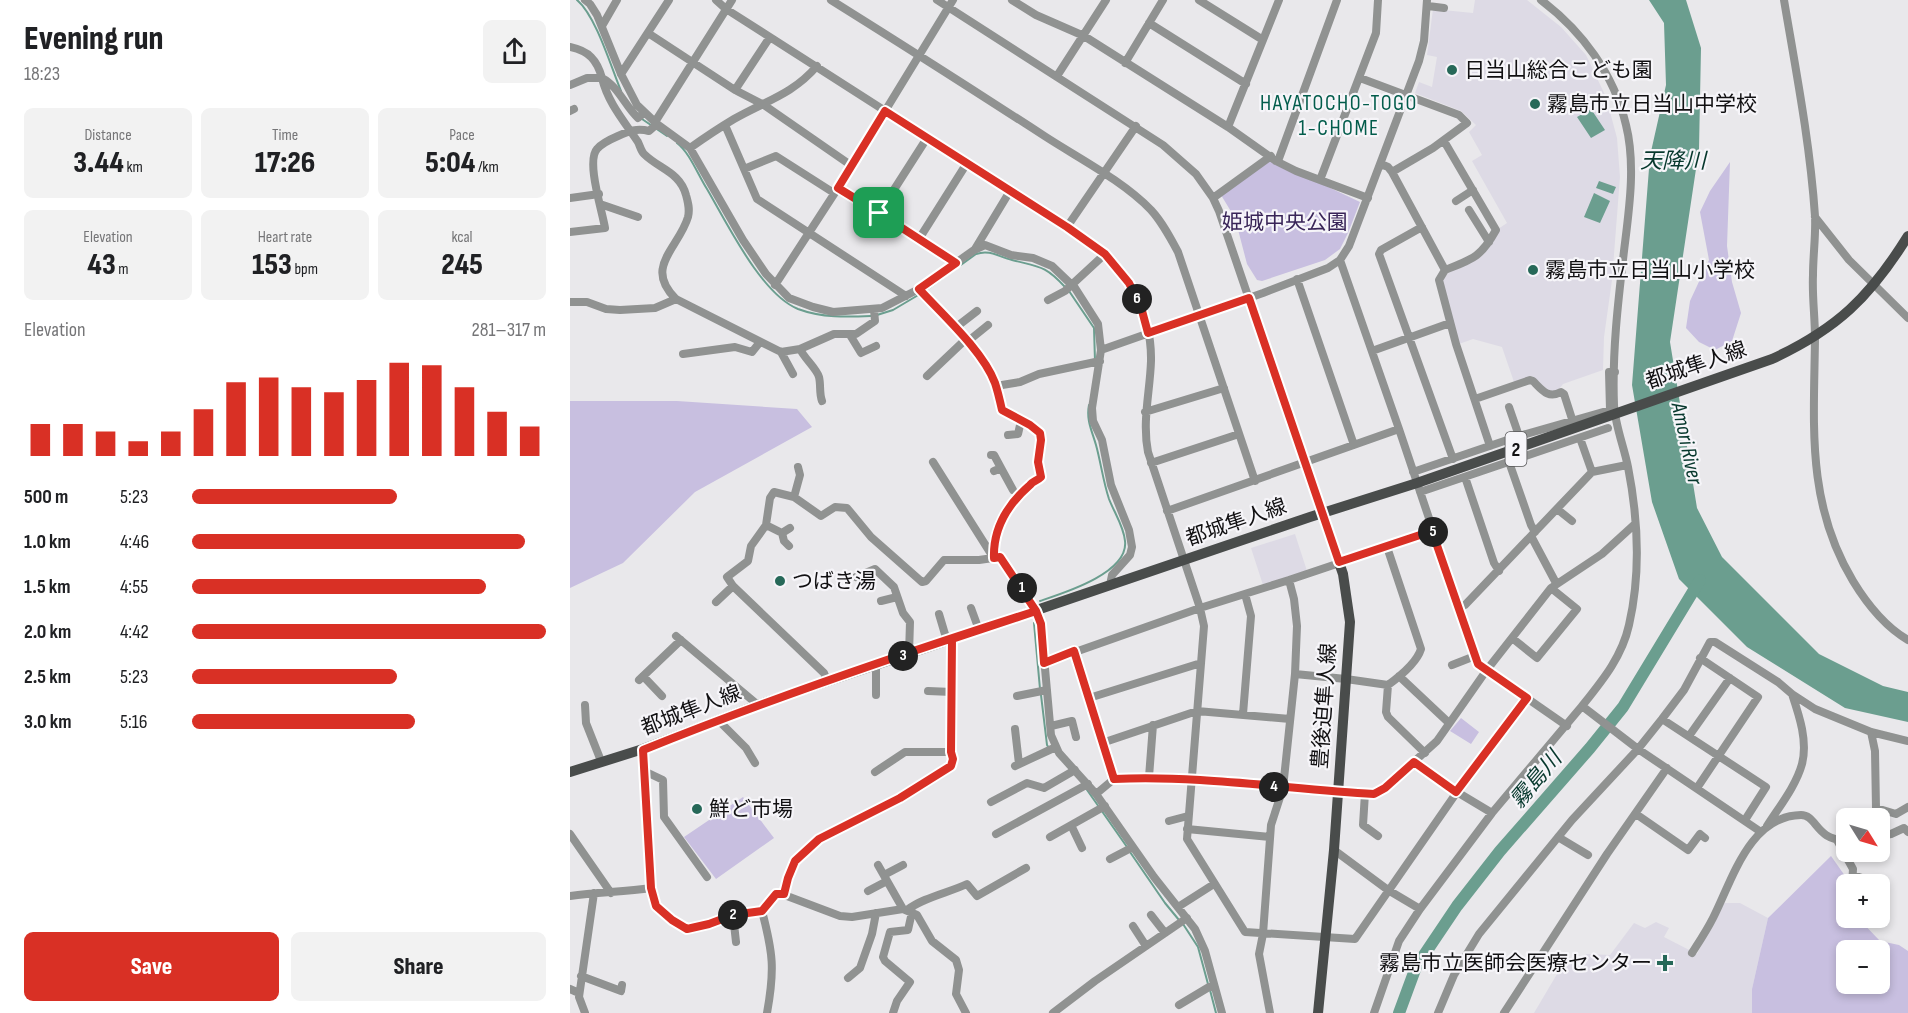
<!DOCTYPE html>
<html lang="en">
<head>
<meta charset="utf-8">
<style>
	:root { --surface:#fff; --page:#f2f2f2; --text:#202124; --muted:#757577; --accent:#d93025 }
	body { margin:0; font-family:"Sofia Sans Condensed","Noto Sans JP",sans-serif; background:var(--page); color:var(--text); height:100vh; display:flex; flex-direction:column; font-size:22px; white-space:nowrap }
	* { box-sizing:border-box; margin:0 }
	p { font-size:20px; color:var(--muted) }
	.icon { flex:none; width:33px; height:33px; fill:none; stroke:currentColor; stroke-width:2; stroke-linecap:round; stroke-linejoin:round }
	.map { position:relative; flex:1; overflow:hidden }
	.drawer { display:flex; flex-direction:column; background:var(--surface); width:570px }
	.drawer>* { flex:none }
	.needle { width:39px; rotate:127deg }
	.controls { position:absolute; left:1266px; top:808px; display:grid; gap:12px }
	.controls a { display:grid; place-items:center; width:54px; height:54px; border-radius:9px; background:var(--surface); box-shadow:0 3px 9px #0003; font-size:30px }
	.pin { position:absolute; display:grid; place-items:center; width:51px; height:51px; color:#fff; margin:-26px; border-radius:12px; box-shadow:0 3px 9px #0006 }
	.km { position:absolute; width:30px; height:30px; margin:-15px; border-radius:50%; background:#222; color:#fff; font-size:16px; line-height:30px; text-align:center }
	.round { display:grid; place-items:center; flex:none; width:63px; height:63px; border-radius:9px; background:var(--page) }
	.headline { display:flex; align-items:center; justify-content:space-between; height:102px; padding:0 24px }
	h1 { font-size:33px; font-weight:800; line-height:45px }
	.figures { display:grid; grid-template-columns:repeat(3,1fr); gap:9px; height:102px; padding:6px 24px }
	.figures div { display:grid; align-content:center; border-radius:9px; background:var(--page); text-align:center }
	.figures b { font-size:30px; font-weight:800 }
	.figures small { font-size:16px; font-weight:400 }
	.figures p { font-size:16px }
	.chart { height:168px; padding:12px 24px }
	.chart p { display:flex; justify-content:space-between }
	.chart svg { width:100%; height:108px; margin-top:6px; stroke:var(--accent); stroke-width:6 }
	.cta { display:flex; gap:12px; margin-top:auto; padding:12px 24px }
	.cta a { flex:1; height:69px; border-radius:9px; background:var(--accent); color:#fff; font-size:24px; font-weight:800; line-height:69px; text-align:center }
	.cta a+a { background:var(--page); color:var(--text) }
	ul { padding:0 24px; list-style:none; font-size:20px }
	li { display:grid; grid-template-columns:96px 72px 1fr; align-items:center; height:45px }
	li i { height:15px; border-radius:8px; background:var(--accent) }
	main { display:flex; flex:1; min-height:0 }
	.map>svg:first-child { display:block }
	.built { fill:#dddae5 }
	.green { fill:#c8bfe0; fill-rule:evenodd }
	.water { fill:#6b9e8f }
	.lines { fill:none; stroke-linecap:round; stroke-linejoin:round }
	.stream { stroke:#6b9e8f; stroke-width:2 }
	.river { stroke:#6b9e8f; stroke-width:12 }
	.minor { stroke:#909291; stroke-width:8 }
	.major { stroke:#494c4b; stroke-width:10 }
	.route-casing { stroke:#fff; stroke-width:12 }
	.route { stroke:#d93025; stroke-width:8 }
	.poi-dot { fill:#266858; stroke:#f6f5f9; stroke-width:2 }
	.labels { text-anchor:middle; stroke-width:4.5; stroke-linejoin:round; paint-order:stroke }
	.shield { fill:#f6f5f9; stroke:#565557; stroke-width:1.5 }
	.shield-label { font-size:20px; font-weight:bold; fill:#111012 }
	.poi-label { font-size:21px; fill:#111012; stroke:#f6f5f9; text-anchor:start }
	.park-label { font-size:21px; fill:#392558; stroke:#f6f5f9 }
	.street-label { font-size:21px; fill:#111012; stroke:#f6f5f9 }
	.neighbourhood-label { font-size:22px; letter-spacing:1.5px; fill:#025c4b; stroke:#f6f5f9 }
	.water-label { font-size:22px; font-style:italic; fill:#07382d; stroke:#f6f5f9 }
</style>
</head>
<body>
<main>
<section class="drawer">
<div class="headline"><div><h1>Evening run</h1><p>18:23</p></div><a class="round"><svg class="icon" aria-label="share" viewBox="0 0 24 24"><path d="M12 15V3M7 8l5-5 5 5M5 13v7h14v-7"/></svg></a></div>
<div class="figures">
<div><p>Distance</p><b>3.44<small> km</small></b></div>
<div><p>Time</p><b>17:26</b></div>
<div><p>Pace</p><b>5:04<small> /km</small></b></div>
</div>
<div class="figures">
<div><p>Elevation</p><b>43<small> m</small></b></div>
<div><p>Heart rate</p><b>153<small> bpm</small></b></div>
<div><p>kcal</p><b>245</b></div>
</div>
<div class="chart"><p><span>Elevation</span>281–317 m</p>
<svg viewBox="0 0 160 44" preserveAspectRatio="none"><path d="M5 44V31M15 44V31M25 44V34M35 44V38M45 44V34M55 44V25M65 44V14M75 44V12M85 44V16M95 44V18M105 44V13M115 44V6M125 44V7M135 44V16M145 44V26M155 44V32"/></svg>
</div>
<ul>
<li><b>500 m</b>5:23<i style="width:58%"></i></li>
<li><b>1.0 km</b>4:46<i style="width:94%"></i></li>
<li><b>1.5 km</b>4:55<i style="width:83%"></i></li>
<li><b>2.0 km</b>4:42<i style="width:100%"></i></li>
<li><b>2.5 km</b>5:23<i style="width:58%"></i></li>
<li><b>3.0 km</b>5:16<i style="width:63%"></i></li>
</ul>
<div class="cta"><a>Save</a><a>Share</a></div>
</section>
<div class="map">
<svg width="1338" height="1013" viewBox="0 0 1338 1013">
	<rect width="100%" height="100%" fill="#e9e8eb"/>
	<path class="built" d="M905 0H957L991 27 1016 55 1036 97 1047 138 1050 177 1042 280 1034 337 1033 370 993 384 986 393H981L971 386 962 376 944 382 932 347 903 339 889 344 872 280 874 276 903 257 928 229 937 223 902 161 912 155 899 132 906 125 891 111 845 93 849 82 862 87 867 57 857 55 863 9 903 13Z
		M725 534 737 571 693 585 681 548Z
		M1152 903H1170L1198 918 1182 989V1013H964L990 969 1017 954 1040 955 1064 923 1075 928 1086 922 1099 928 1094 937 1127 954Z"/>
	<path class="green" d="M699 159 790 202 778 233 770 249 755 260 692 281 687 280 677 264 665 218 651 195Z
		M1160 162 1157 246 1162 282 1171 313 1162 341 1145 350 1129 342 1116 328 1120 301 1139 260 1130 212 1140 191Z
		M0 401H107L227 409 242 427 125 492 53 563 0 588Z
		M891 718 909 732 901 744 880 731Z
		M173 797 204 838 146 879 114 837Z
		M1261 856 1280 883V885H1276V918H1288L1310 941 1329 945 1338 951V1013H1182V989L1198 918ZM1276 951H1310V984H1276Z"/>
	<path class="water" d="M1079 0H1116L1131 48 1129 149 1100 342 1127 508 1152 557 1249 654 1313 686 1338 692V722L1275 708 1177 647 1109 579 1082 502 1062 385 1080 156 1096 85 1094 23Z
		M1021 109 1035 130 1021 138 1007 117Z
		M1029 181 1046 187 1043 194 1026 188Z
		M1024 193 1040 201 1030 223 1014 217Z"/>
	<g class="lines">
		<path class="stream" d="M7 0C26 16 41 67 51 91
			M72 119 97 136
			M107 143C120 153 128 175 137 189 157 223 191 294 228 309 252 318 277 317 301 316
			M355 291 406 254C420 249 429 257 442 260 469 267 475 265 495 287
			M499 291 524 328 525 361
			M307 315 323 310 350 294
			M470 601C494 593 559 573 555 541 554 527 544 512 539 499 533 481 531 463 526 445 522 431 516 420 519 405
			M464 623 470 689
			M471 695 477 745 479 748
			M515 787 557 847
			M560 852 595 903 609 920
			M613 924 628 947 638 984
			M640 990 646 1013"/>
		<path class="river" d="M829 1013 846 967 887 906 930 851 1020 748 1053 707 1130 580"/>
		<path class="minor" d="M15 0 20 4 27 15 51 74 67 105 87 124 120 148 173 240 196 274 219 298 243 307 263 312 312 308 349 289 404 250 415 245 441 255 463 258 482 266 505 288 528 324 531 350 522 408 523 421 532 440 541 485 559 530 562 547 560 555 542 575 540 585
			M146 0 156 9 520 242C557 270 582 313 581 361 580 392 572 421 578 452L630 608 634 626 617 839 675 932 785 939 887 792 957 698
			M261 0C333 45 405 91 476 137 510 159 553 181 581 210 592 222 600 237 608 252L685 481
			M367 0 593 145 626 174 643 198 649 211 752 513
			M442 0 466 15 514 36 658 127
			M629 0 693 40
			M709 0 658 127 706 161 726 171 798 198
			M971 0C1012 31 1044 74 1056 125 1066 165 1059 210 1054 251 1048 302 1042 353 1044 405 1045 425 1054 447 1058 467 1068 518 1071 573 1059 625 1052 657 1032 681 1012 706L1068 749 1191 832
			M1214 0C1226 71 1240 143 1245 216 1246 235 1243 255 1243 275 1242 296 1245 317 1245 338 1244 425 1236 503 1283 581 1297 604 1314 626 1338 640
			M858 6 874 8
			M579 23 676 84
			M32 26 47 0
			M78 33 165 90 194 105 282 166
			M0 47C19 51 27 60 32 78 48 86 55 106 68 118L74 113
			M555 63 593 0
			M51 74 99 0
			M487 76 536 0
			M790 78 889 115 897 123 863 148 822 172
			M0 85 17 78H32C38 103 54 121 68 142 70 146 71 151 74 154 89 169 110 172 116 195 118 202 120 209 118 217 109 248 73 267 106 299L211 352 230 349 264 334H286L305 321 304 310
			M165 90 200 37
			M0 111 4 109
			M85 122 162 0
			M155 125 187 199 336 296
			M874 141 926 230C911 257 903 259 875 270
			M120 148C134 138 149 128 164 119 195 101 222 95 247 66
			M706 161H708L767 0
			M811 164 818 167 822 172 875 270 869 280 886 344 920 446
			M174 169 206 156 264 193
			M750 180 806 33 808 0
			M268 188 386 263
			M0 198 29 194
			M643 198 701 156
			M886 201 903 190
			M30 204 68 217
			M899 210 919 242
			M309 213 357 138
			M1245 217 1279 260 1338 318
			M497 227 566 126
			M852 227 811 250 809 254 883 459
			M0 232 35 228C32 210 16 161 27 149 32 143 41 139 48 136 59 131 67 128 79 131L87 124
			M349 239 397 163
			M405 249 440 191
			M770 260 829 429 908 664 997 726
			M727 279 784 445
			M205 285 268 188 383 0
			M349 289C372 314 413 352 425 383 428 392 430 401 432 410L464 427 471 436 468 462 471 477 468 481 462 482C440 506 423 524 424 558
			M478 300 495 291 535 254
			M0 302H17L36 309 50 310 85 308 106 299
			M385 328 407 311
			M280 335 291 353 306 346
			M397 342 418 325
			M230 349C234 358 247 369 249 377 251 385 249 393 252 401
			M531 350 693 293 758 268 770 260 779 246 849 61 854 41 857 0
			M802 351 880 323
			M211 352 223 374
			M113 354 165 347 182 352 190 342
			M357 376 395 340
			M426 386 450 382 469 374 530 361
			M905 399 960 380 963 381C972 390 978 399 991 392L994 394 1003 422
			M939 407 949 436
			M575 412 654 388
			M438 435 448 434 451 421
			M1010 438 1022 472
			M421 455H424L431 468
			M363 462 423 557
			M939 462 961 525 965 532
			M581 463 669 434
			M424 471 431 468 443 490
			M843 472 949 436 1040 410 1039 372H1045
			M895 477 924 563 929 571
			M850 492 1038 428
			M224 497 230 475 228 467
			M987 509 1002 521
			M597 511 829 429
			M196 525 212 533 214 541 219 546
			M212 533 220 528
			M961 536 986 583
			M286 577 305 569 324 587 333 613 340 622 339 654
			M719 580 817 547
			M311 601 327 597
			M146 602 163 586
			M401 608 409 630
			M889 608 895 605 1022 472 1057 465
			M369 614 377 641
			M106 636 188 705
			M942 638 967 658 1007 609 981 588
			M504 651 544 779
			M474 663 630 608 719 580 724 599 727 626 725 674 713 788 701 825 693 934 689 954 700 1013
			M306 665V695
			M882 665 905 656
			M725 674 776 679 818 685C829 677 847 662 851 649L817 547 862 532
			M73 676 92 696
			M829 676 879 723
			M69 680 111 640
			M257 681 254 673 163 586 157 577 178 561 181 546 196 525 200 498 204 492 224 497 251 516 265 507 277 508 301 537 352 582 356 581 374 560H409L430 557 462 603 471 624 481 735 489 753 526 794 584 877 625 929 635 951 652 1013
			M818 685 816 712 818 717 855 753
			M358 691 382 692
			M447 696 477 690
			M519 698 631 663
			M15 705 16 723 31 761
			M673 714 681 616 675 594
			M1092 719 1196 787 1175 820
			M149 721 176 748 185 763
			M481 726 502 721 506 737
			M445 729 449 764
			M1301 732 1305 751 1306 808 1326 814 1338 807
			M1119 736 1160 678
			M532 743 627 711 720 719
			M73 749 82 894 84 904 89 909 110 926 117 929 139 924 163 915 192 911 203 897 209 893 270 916 282 917 333 909 347 915 362 941 386 960 389 970 386 994 396 1013
			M844 762 887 792 922 813
			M445 766 486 747
			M74 771 93 780 94 817 137 877
			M305 772 335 752H381
			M579 777 583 725
			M1127 788 1188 697 1130 658
			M795 793 793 825 808 836
			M526 794 544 779 579 777 804 794 815 788 867 741 916 671 981 588 1032 554 1065 524
			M421 802 457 783 474 788 505 770
			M1066 814 1118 850 1130 834 1135 838
			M599 821 618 816
			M501 825 512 848
			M1197 826C1209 807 1226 786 1232 764 1238 741 1229 715 1222 694
			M617 829 700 837
			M0 834 41 893
			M426 834 518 784
			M1310 836 1321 834 1334 828 1338 832
			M480 837 535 806
			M988 837 1018 855
			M1267 840 1283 869 1282 885
			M764 850 818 890 850 909
			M540 859 563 847
			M308 865 333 909
			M314 875 333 865
			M1283 875 1295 879 1301 885
			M298 891 317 881
			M214 894 220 872 225 861 249 839 330 798 381 767 383 759 381 752 382 639
			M0 896C27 892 54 892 81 888
			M608 907 644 884
			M337 910C354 897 378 893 397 884L407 896 456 868
			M192 911C203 953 205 969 197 1013
			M163 915 166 942
			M581 915 595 933
			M1275 920 1276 916
			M563 926 576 946
			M1122 953C1129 942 1137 930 1143 918 1162 881 1179 816 1231 815 1247 815 1246 841 1276 840
			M11 976 51 991 52 985
			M278 978 290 968 302 934 306 913
			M0 989 9 993
			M609 1005 644 984
			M15 1013 9 997 10 990 24 893
			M323 1013 327 1001 340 982 315 961 313 957 320 932 338 930 342 912
			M483 1013 525 981 617 918
			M804 1013 829 941 850 909 922 813 1012 706
			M868 1013 884 975 909 934 1002 820 1068 749 1092 719 1114 690 1140 642H1145L1208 682 1222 694 1245 709 1301 732 1338 741
			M934 1013 1037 854 1097 768"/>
		<path class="major" d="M0 772 73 749 188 705 740 517 847 483 1202 359C1267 329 1300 297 1338 236
			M748 1013 764 850 780 622 773 574 752 513"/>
	</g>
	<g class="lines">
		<g class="route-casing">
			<path id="route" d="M309 213 386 263 349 289C372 314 413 351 425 383 428 392 430 401 432 410L460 425 470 433 471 440 468 462 471 477C467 481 463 481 460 485 438 504 423 529 424 558L430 557 466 611 382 639 381 752 383 759 381 766 330 798 249 839 225 861 218 878 214 894H206L192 911 163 915 139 924 117 929 102 920 86 906 81 888 73 750C202 698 334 653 466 611L471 624 474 663 504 651 544 779C630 775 717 789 804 794L815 788 844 762 886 792 957 698 908 664 862 531 769 562 679 298 578 333 571 307 559 283 535 254 497 227 315 111 268 188 309 213"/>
		</g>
		<use href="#route" class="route"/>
	</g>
	<g class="poi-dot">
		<circle cx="882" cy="70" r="6"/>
		<circle cx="965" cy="104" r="6"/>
		<circle cx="963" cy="270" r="6"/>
		<circle cx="210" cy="581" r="6"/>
		<circle cx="127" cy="809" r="6"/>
		<path d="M1092 954h6v6h6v6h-6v6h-6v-6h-6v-6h6z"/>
	</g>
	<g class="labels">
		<rect class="shield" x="935.5" y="432" width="21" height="34" rx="4.5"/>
		<g class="shield-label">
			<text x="946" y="456">2</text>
		</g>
		<g class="poi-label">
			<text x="894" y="77">日当山総合こども園</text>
			<text x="977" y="111">霧島市立日当山中学校</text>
			<text x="975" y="277">霧島市立日当山小学校</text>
			<text x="222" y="588">つばき湯</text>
			<text x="139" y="816">鮮ど市場</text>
			<text x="1082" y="970" text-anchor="end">霧島市立医師会医療センター</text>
		</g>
		<g class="park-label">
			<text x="715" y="229">姫城中央公園</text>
		</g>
		<g class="street-label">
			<text transform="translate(1126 365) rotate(-19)" y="7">都城隼人線</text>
			<text transform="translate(666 522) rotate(-19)" y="7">都城隼人線</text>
			<text transform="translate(754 706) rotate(-86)" y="7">豊後迫隼人線</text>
			<text transform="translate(121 710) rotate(-21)" y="7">都城隼人線</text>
		</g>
		<g class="neighbourhood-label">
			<text x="769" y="110">HAYATOCHO-TOGO<tspan x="769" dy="25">1-CHOME</tspan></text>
		</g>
		<g class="water-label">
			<text x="1103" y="168">天降川</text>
			<text transform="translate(1118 443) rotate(78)" y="8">Amori River</text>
			<text transform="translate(965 779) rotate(-50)" y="8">霧島川</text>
		</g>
	</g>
</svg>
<div class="controls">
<a><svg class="needle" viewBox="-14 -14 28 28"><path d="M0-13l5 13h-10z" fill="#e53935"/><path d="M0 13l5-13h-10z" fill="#757577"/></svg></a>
<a>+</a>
<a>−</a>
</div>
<div class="pin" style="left:309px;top:213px;background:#1e9e55"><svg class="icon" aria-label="arrive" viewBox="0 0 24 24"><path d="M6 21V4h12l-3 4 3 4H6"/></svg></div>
<b class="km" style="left:452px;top:588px">1</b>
<b class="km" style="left:163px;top:915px">2</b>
<b class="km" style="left:333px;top:656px">3</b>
<b class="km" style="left:704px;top:787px">4</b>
<b class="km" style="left:863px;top:532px">5</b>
<b class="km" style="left:567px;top:299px">6</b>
</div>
</main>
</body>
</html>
